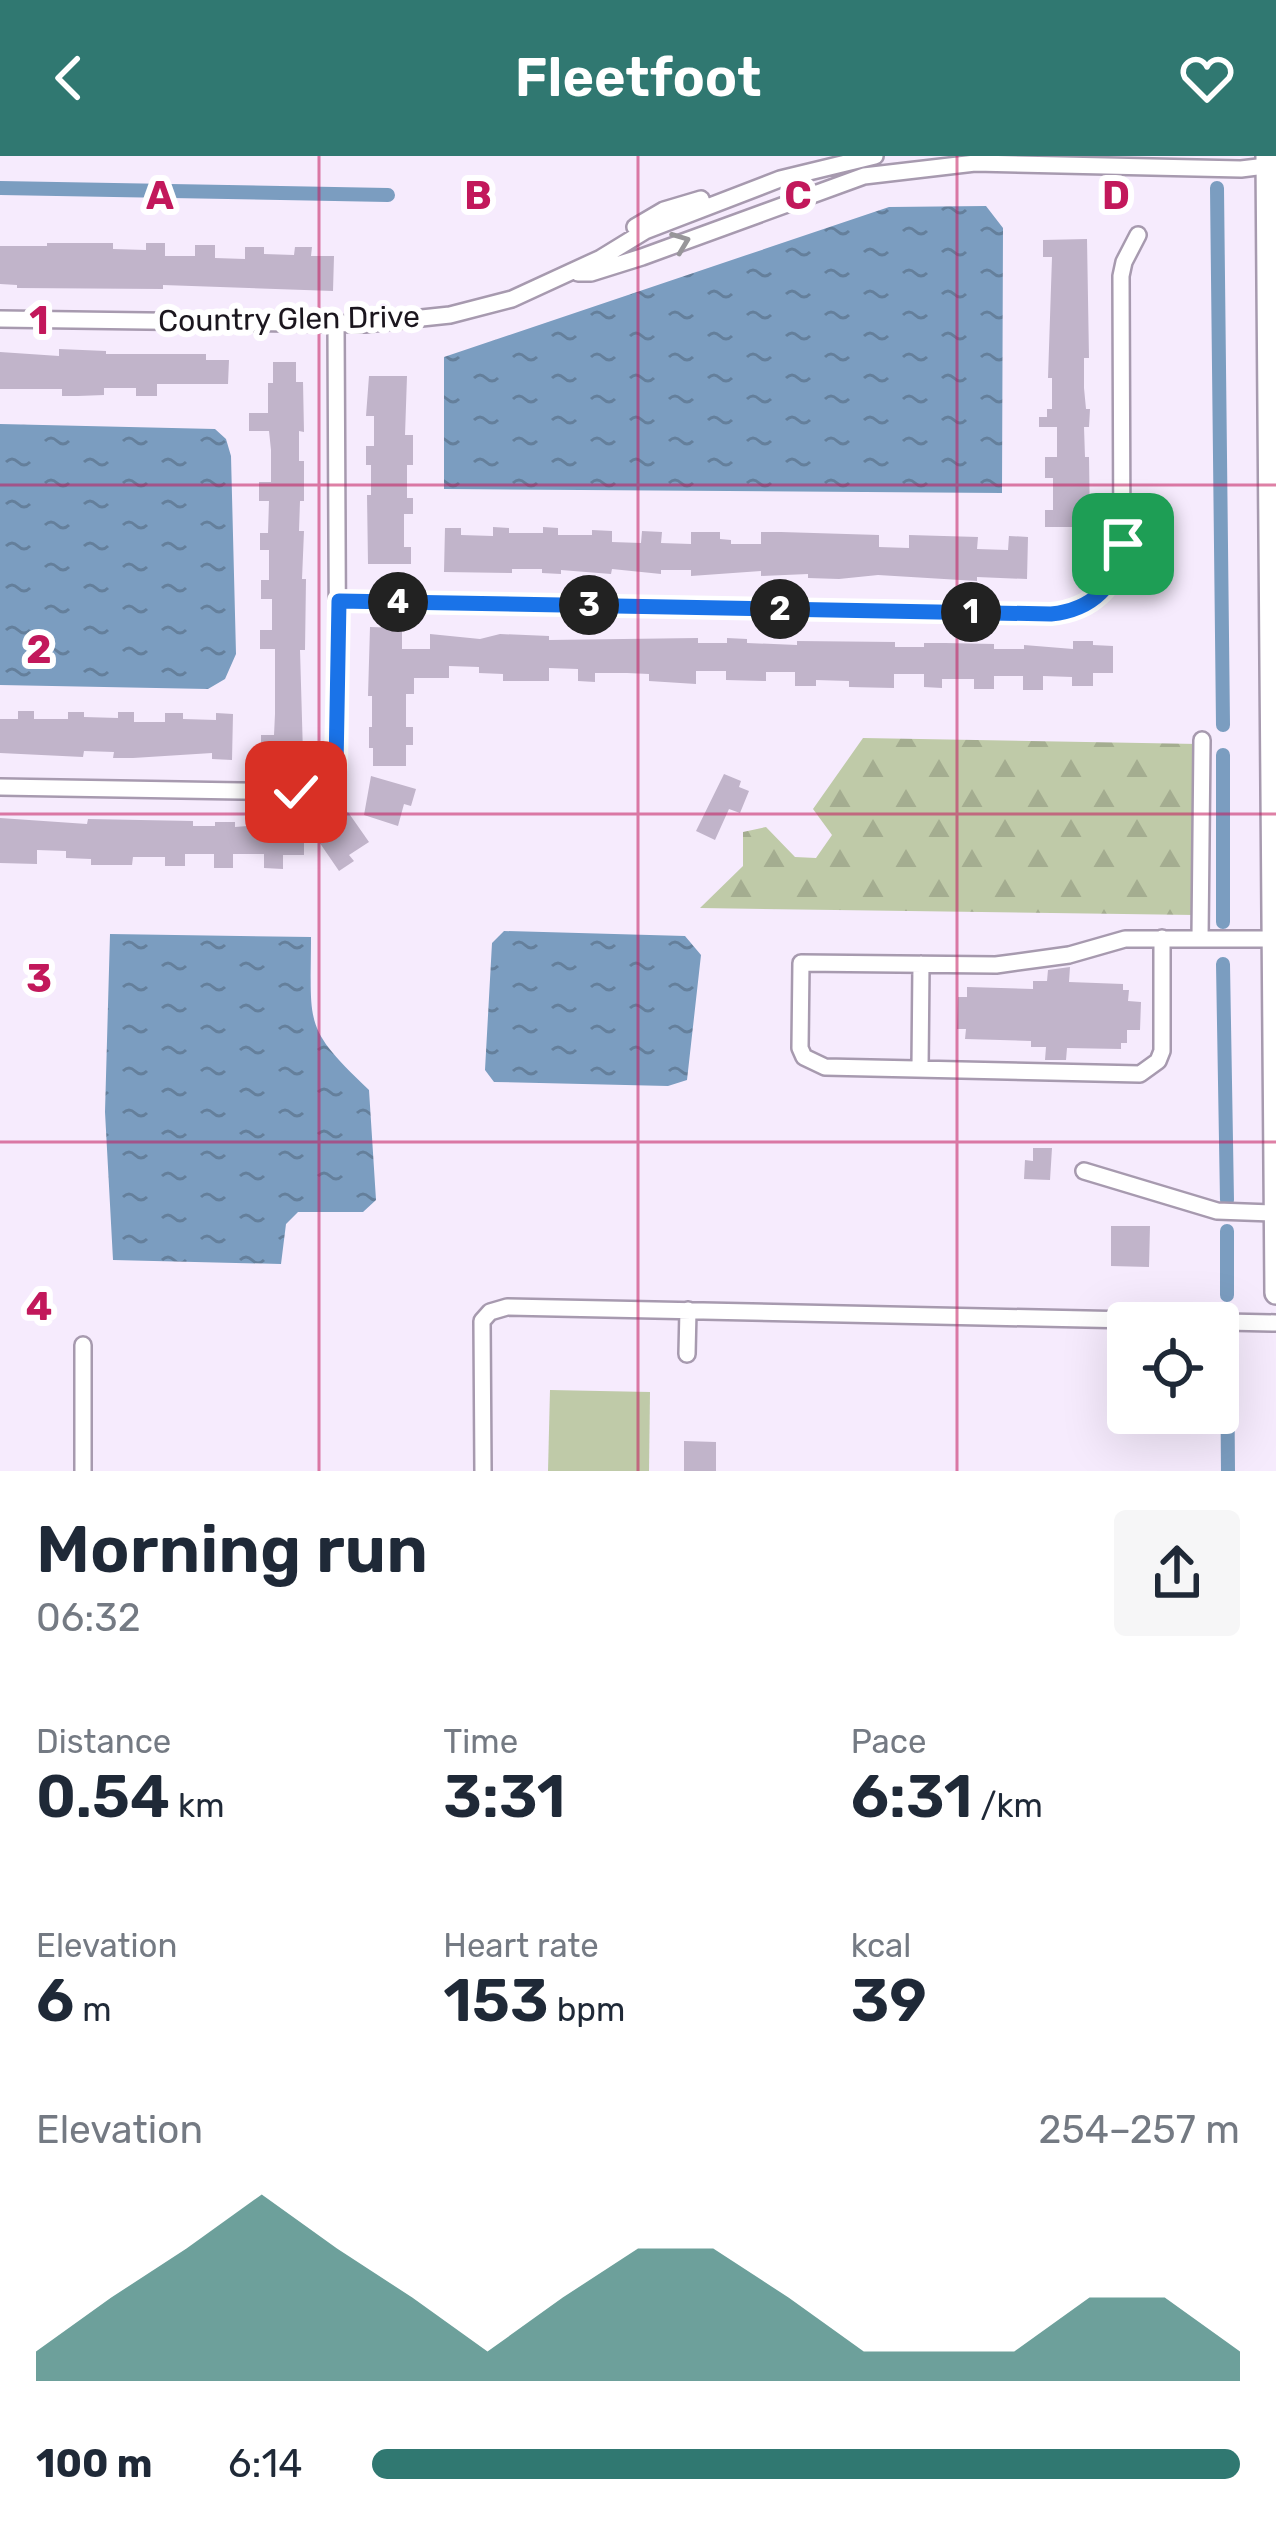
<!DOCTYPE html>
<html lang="en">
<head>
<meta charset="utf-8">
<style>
	:root { --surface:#fff; --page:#f6f6f7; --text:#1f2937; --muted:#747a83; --accent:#307871 }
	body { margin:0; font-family:Rubik,sans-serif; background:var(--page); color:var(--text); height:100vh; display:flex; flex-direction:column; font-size:45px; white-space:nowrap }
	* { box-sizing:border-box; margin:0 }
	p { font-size:39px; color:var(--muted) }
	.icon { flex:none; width:66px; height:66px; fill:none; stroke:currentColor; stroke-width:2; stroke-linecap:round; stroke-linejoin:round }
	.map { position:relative; height:1315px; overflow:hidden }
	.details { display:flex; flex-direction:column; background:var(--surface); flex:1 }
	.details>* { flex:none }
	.buttons { position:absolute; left:1107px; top:1146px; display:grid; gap:24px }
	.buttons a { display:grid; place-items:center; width:132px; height:132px; border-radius:12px; background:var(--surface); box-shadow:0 12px 48px #0002; font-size:60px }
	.pin { position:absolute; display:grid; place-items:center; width:102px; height:102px; color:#fff; margin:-51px; border-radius:24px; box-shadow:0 6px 18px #0006 }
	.km { position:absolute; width:60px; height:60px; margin:-30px; border-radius:50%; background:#222; color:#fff; font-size:33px; line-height:60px; text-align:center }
	.round { display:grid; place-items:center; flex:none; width:126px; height:126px; border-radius:12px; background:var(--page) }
	.summary { display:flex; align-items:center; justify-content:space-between; height:204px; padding:0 36px }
	h1 { font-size:66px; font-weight:600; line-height:90px }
	.metrics { display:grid; grid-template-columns:repeat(3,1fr); gap:18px; height:204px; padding:12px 36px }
	.metrics div { display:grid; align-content:center }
	.metrics b { font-size:60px; font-weight:600 }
	.metrics small { font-size:33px; font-weight:400 }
	.metrics p { font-size:33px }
	.chart { height:336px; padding:24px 36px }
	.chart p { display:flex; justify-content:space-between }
	.chart svg { width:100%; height:216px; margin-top:12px; fill:var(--accent); opacity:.7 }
	ul { padding:0 36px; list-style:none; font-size:39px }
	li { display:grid; grid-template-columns:192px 144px 1fr; align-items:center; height:90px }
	li i { height:30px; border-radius:15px; background:var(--accent) }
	header { display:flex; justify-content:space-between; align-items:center; height:156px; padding:0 36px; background:var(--accent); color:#fff; font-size:54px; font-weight:600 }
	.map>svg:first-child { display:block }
	.green { fill:#bfcaa8 }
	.forest { fill:url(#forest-firs) }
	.water { fill:url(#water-ripples) }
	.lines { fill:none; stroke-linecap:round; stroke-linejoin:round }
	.canal { stroke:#7b9dc0; stroke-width:14 }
	.building { fill:#c1b4ca }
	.minor-casing { stroke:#a79aaf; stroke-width:20 }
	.highway-casing { stroke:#a79aaf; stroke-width:26 }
	.minor { stroke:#fff; stroke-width:15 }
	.highway { stroke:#fff; stroke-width:21 }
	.oneway { stroke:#98969a }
	.route-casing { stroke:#fff; stroke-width:24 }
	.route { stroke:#1a73e8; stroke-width:15 }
	.grid { fill:none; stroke:#c2185b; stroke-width:3; stroke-opacity:0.55 }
	.labels { text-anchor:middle; stroke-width:12; stroke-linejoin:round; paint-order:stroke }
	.street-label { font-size:30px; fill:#1b161e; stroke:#fff }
	.grid-label { font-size:39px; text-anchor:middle; font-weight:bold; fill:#c2185b; stroke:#fff; stroke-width:12; stroke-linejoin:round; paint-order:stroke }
</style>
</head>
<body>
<header><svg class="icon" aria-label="back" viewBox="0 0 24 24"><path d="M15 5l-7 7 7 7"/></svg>Fleetfoot<svg class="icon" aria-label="heart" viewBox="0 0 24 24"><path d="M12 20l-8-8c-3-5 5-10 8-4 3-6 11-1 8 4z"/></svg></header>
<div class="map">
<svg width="1276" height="1315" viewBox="0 0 1276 1315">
	<defs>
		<pattern id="forest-firs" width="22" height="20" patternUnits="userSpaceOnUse" patternTransform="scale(3)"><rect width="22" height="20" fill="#bfcaa8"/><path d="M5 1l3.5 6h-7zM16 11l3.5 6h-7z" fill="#a4ad90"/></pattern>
		<pattern id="water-ripples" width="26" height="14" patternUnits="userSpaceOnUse" patternTransform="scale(3)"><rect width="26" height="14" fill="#7b9dc0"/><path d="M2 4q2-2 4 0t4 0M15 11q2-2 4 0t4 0" fill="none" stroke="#647f9b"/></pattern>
	</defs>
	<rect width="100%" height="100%" fill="#f6ebfd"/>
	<path class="green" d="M550 1234 650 1236 649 1315H548Z"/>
	<path class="forest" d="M863 582 1198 588 1195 759 700 752 743 710V676L766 671 795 701 816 702 832 679 813 653Z"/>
	<path class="water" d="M986 50 1003 72 1002 337 444 333V201L889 51Z
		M0 268 215 273 226 283 231 300 236 498 225 523 208 533 0 529Z
		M504 775 685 780 701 799 687 924 668 930 494 926 485 914 492 787Z
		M110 778 311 781C311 870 303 871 369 934L376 1044 363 1056H298L286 1068 281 1108 113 1104 105 956Z"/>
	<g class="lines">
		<path class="canal" d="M0 32 388 39
			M1217 32 1223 569
			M1223 599V766
			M1223 808 1227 1044
			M1227 1139V1075
			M1227 1188 1228 1315"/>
	</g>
	<path class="building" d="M1087 83 1089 202H1084V232L1086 253H1090L1089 271H1084L1085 301H1089L1090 371H1045V354H1053V322H1045V301H1057V271H1039V261H1047V253H1052V222H1048L1052 101H1043V84Z
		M47 87H113V93L146 94V87H165V100H195V89H215V102L245 103V91H264V98L294 99 295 91H312L311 100H334L333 135 163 129V133L17 132V129L0 128V90H47Z
		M59 193 106 195V198H206V204H229L228 228H157V240H136V232H104V239L78 240H62V233H0V196L59 200Z
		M273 206H296V226H303L304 276 299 275V305H304V345H300L299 375H304L302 423H306L305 494H300L303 598H261V579H274L275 558V493H260V474H272V443H261V424H269V394H260V377H268L269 345H259V326H271V294L269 275H249V257H268V227H273Z
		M369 220H407L405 279H413V309H407V342H413V358H404V391H411V408H368L367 339H371V309H366V290H374V260H366Z
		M493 371 509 372V377H543V371L558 372V379H592V374L612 375V386L641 387 642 375 662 376 661 387 691 388V376H720V383L731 384V388H761V376H781L879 379V391L909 392V379L978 381 977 393 1008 394 1009 380 1028 381 1027 423 977 421V425L878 419 839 423 808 422V418L761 420V415L691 420V414H661V418L612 413 611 418 561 414V418L542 417V413H512V417L444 416 445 372H461V379L493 380Z
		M370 471 402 472V493H430V478L480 483 500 478 549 480V484L698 482V487H727V482L747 483V487L797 489V485L895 486V491H924V487H945L994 488V493H1024V489L1073 493V485H1093V489L1113 490V517H1093V530H1072V521L1043 520V534H1023V520H994V533H974V523H942V532L924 531V518H894V532L849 531V525L816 524V530H795V516H766V525L726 524V515H696V528L649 525V518L627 517H595V526L578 525V513L549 512V525H503V518L479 517V511L449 510V522H414V538H406V571H413V589H406V610H373V592H369V571H372V540H368Z
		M18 555H34V563H68V556H84V561L118 562V556H134V566H165V557H183V563L216 564V557L233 558 232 604 212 603V597L133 602H113L114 596 84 595 83 601 0 597V563H18Z
		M724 618 741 625 739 631 749 635 740 657 729 653 715 684 696 675Z
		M371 620 416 633 411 650 404 648 398 670 364 659Z
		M348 656 369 686 349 699 354 705 339 715 313 677Z
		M0 662 87 668 88 663 193 665V670H215V666H235V671L284 667V672H304V699H283V713L264 712V698H233V712H214V698H185V710H165V701H133L132 709H91V703L66 702V695L37 694V708L0 707Z
		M1070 811 1069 826 1123 828V834H1129L1128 845 1141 846 1140 874H1127V887H1121V893L1067 892 1066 904H1045L1046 891H1031V885L965 883 966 873H957L958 841H967V831L1033 833V825H1047L1048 814Z
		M1033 992H1052L1050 1024 1024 1023 1025 1004 1033 1005Z
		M1111 1070H1150L1149 1111 1111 1110Z
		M684 1285 716 1286V1315H684Z"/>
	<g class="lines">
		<g class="minor-casing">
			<path id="minor" d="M635 71 664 54 701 43
				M578 117H591L642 101 864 20 975 7 1241 13 1274 9
				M0 163 365 168 450 159 512 143 601 102 645 75 780 23 875 0
				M339 444 1051 458C1088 455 1111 436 1122 401L1121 120 1124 106 1138 79
				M0 631 296 636C325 633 337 618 338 590L336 168
				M1162 782V895L1158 905 1140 918 825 911 804 901 800 892 801 807 996 809 1069 799 1125 783H1273
				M1200 782 1202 584
				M920 913 921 808
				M1084 1015 1217 1055 1275 1057
				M687 1198 688 1154
				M83 1315V1189
				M483 1315 482 1165 490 1156 507 1151 1276 1167"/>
		</g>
		<g class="highway-casing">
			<path id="highway" d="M1267 0 1276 1137"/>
		</g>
		<use href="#minor" class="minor"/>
		<use href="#highway" class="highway"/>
	</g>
	<defs><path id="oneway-chevron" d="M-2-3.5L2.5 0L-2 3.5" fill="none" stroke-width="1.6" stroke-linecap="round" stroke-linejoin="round" transform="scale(3)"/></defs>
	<use class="oneway" href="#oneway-chevron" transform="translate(681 86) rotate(-21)"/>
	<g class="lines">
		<g class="route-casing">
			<path id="route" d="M296 636 317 632 336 611 339 445 1051 458C1092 454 1118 429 1123 388"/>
		</g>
		<use href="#route" class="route"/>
	</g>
	<path class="grid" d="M319 0V1315M638 0V1315M957 0V1315M0 329H1276M0 658H1276M0 986H1276"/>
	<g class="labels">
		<g class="street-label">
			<text transform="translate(289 163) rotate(-1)" y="10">Country Glen Drive</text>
		</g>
	</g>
	<g class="grid-label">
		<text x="160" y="53">A</text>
		<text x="478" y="53">B</text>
		<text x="798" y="53">C</text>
		<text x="1116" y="53">D</text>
		<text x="39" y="178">1</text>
		<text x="39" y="507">2</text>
		<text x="39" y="836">3</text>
		<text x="39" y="1164">4</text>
	</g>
</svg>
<div class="buttons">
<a><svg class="icon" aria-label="locate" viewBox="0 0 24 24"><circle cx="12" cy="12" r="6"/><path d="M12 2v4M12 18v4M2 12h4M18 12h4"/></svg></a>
</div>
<div class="pin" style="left:1123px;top:388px;background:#1e9e55"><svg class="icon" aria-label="arrive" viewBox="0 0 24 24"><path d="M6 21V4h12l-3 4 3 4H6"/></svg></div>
<div class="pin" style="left:296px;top:636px;background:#d93025"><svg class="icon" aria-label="check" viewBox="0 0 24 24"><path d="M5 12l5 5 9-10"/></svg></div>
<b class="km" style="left:971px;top:456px">1</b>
<b class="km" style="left:780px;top:453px">2</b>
<b class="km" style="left:589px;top:449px">3</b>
<b class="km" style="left:398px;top:446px">4</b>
</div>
<section class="details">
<div class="summary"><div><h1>Morning run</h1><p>06:32</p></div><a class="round"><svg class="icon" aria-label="share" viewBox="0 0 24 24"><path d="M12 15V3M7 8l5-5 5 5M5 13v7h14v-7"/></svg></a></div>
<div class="metrics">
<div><p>Distance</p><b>0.54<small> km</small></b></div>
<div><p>Time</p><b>3:31</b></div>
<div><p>Pace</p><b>6:31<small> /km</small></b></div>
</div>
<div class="metrics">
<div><p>Elevation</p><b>6<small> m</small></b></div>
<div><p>Heart rate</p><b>153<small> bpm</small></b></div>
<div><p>kcal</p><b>39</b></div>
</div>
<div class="chart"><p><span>Elevation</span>254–257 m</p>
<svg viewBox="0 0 160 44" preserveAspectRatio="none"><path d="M0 44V38L10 27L20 17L30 6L40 17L50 27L60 38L70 27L80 17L90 17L100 27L110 38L120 38L130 38L140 27L150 27L160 38V44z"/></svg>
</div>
<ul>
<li><b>100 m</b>6:14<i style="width:100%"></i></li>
</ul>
</section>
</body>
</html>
